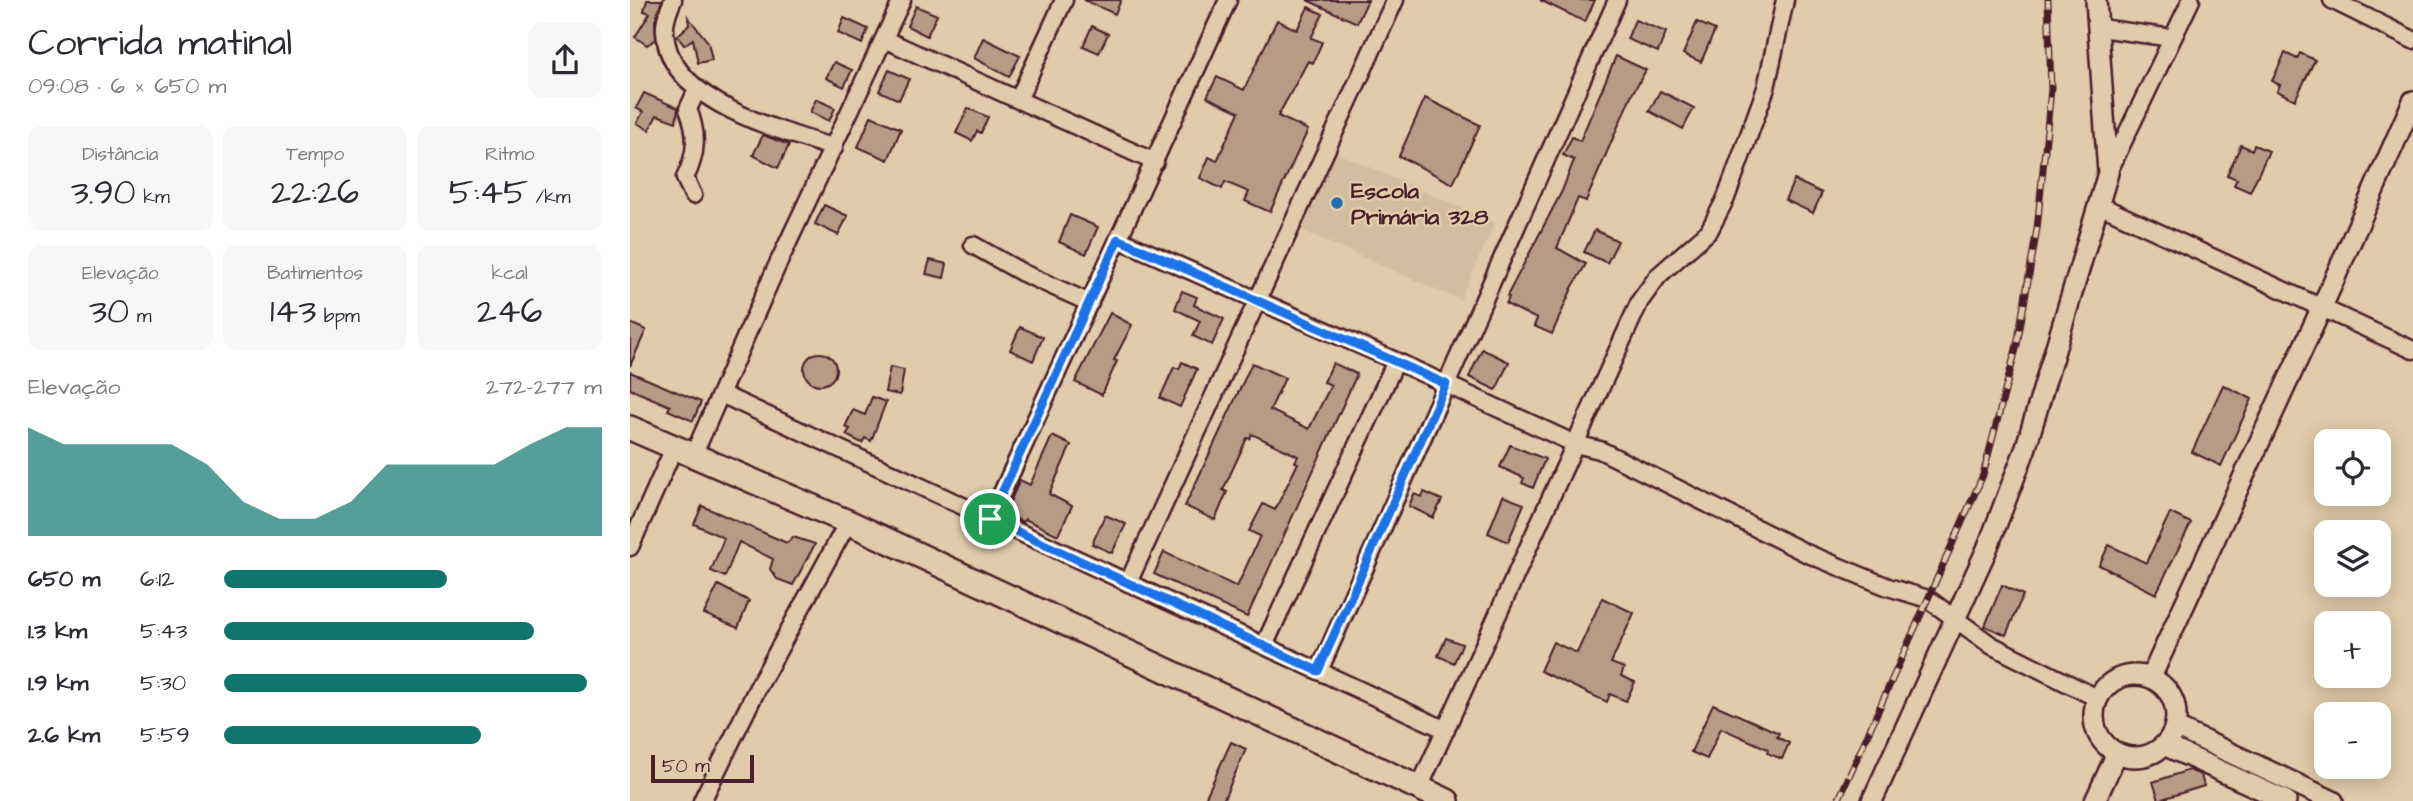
<!DOCTYPE html>
<html lang="pt">
<head>
<meta charset="utf-8">
<style>
	:root { --surface:#fff; --page:#f7f7f7; --text:#2b2b33; --muted:#7c7c81; --accent:#0f766e }
	body { margin:0; font-family:"Architects Daughter",sans-serif; background:var(--page); color:var(--text); height:100vh; display:flex; flex-direction:column; font-size:26px; white-space:nowrap }
	* { box-sizing:border-box; margin:0 }
	p { font-size:23px; color:var(--muted) }
	.icon { flex:none; width:38px; height:38px; fill:none; stroke:currentColor; stroke-width:2; stroke-linecap:round; stroke-linejoin:round }
	.map { position:relative; flex:1; overflow:hidden }
	.panel { display:flex; flex-direction:column; background:var(--surface); width:630px }
	.panel>* { flex:none }
	.buttons { position:absolute; left:1684px; top:429px; display:grid; gap:14px }
	.buttons a { display:grid; place-items:center; width:77px; height:77px; border-radius:14px; background:var(--surface); box-shadow:0 4px 18px #0003; font-size:35px }
	.scale { position:absolute; left:21px; bottom:18px; width:103px; box-sizing:border-box; padding-left:7px; border:4px solid #4a1f2b; border-top:0; font-size:19px; line-height:24px; white-space:nowrap; color:#4a1f2b; -webkit-text-stroke:5px #e0cbaa; paint-order:stroke }
	.pin { position:absolute; display:grid; place-items:center; width:60px; height:60px; color:#fff; margin:-30px; border:4px solid #fff; border-radius:50%; box-shadow:0 2px 7px #0007 }
	.round { display:grid; place-items:center; flex:none; width:74px; height:74px; border-radius:14px; background:var(--page) }
	.summary { display:flex; align-items:center; justify-content:space-between; height:119px; padding:0 28px }
	h1 { font-size:38px; font-weight:600; line-height:52px }
	.stats { display:grid; grid-template-columns:repeat(3,1fr); gap:10px; height:119px; padding:7px 28px }
	.stats div { display:grid; align-content:center; border-radius:14px; background:var(--page); text-align:center }
	.stats b { font-size:35px; font-weight:600 }
	.stats small { font-size:19px; font-weight:400 }
	.stats p { font-size:19px }
	.chart { height:196px; padding:14px 28px }
	.chart p { display:flex; justify-content:space-between }
	.chart svg { width:100%; height:126px; margin-top:7px; fill:var(--accent); opacity:.7 }
	ul { padding:0 28px; list-style:none; font-size:23px }
	li { display:grid; grid-template-columns:112px 84px 1fr; align-items:center; height:52px }
	li i { height:18px; border-radius:9px; background:var(--accent) }
	main { display:flex; flex:1; min-height:0 }
	.map>svg:first-child { display:block }
	.built { fill:#d3bda0 }
	.building { fill:#b69b87; stroke:#4a1f2b; stroke-width:2 }
	.lines { fill:none; stroke-linecap:round; stroke-linejoin:round }
	.minor-casing { stroke:#4a1f2b; stroke-width:21 }
	.tertiary-casing { stroke:#4a1f2b; stroke-width:24 }
	.secondary-casing { stroke:#4a1f2b; stroke-width:28 }
	.minor { stroke:#e0cbaa; stroke-width:16 }
	.tertiary { stroke:#e0cbaa; stroke-width:19 }
	.secondary { stroke:#e0cbaa; stroke-width:23 }
	.rail-casing { stroke:#4a1f2b; stroke-width:7 }
	.rail { stroke:#e0cbaa; stroke-width:4.5; stroke-dasharray:13; stroke-linecap:butt }
	.route-casing { stroke:#fff; stroke-width:14 }
	.route { stroke:#1a73e8; stroke-width:9 }
	.poi-dot { fill:#1f6fb2; stroke:#e0cbaa; stroke-width:2.5 }
	.labels { text-anchor:middle; stroke-width:5; stroke-linejoin:round; paint-order:stroke }
	.poi-label { font-size:23px; font-weight:bold; fill:#4a1f2b; stroke:#e0cbaa; text-anchor:start }
</style>
</head>
<body>
<main>
<section class="panel">
<div class="summary"><div><h1>Corrida matinal</h1><p>09:08 · 6 × 650 m</p></div><a class="round"><svg class="icon" aria-label="share" viewBox="0 0 24 24"><path d="M12 15V3M7 8l5-5 5 5M5 13v7h14v-7"/></svg></a></div>
<div class="stats">
<div><p>Distância</p><b>3.90<small> km</small></b></div>
<div><p>Tempo</p><b>22:26</b></div>
<div><p>Ritmo</p><b>5:45<small> /km</small></b></div>
</div>
<div class="stats">
<div><p>Elevação</p><b>30<small> m</small></b></div>
<div><p>Batimentos</p><b>143<small> bpm</small></b></div>
<div><p>kcal</p><b>246</b></div>
</div>
<div class="chart"><p><span>Elevação</span>272–277 m</p>
<svg viewBox="0 0 160 44" preserveAspectRatio="none"><path d="M0 44V6L10 12L20 12L30 12L40 12L50 19L60 32L70 38L80 38L90 32L100 19L110 19L120 19L130 19L140 12L150 6L160 6V44z"/></svg>
</div>
<ul>
<li><b>650 m</b>6:12<i style="width:59%"></i></li>
<li><b>1.3 km</b>5:43<i style="width:82%"></i></li>
<li><b>1.9 km</b>5:30<i style="width:96%"></i></li>
<li><b>2.6 km</b>5:59<i style="width:68%"></i></li>
</ul>
</section>
<div class="map">
<svg width="1783" height="801" viewBox="0 0 1783 801">
	<rect width="100%" height="100%" fill="#e0cbaa"/>
	<filter id="ink" filterUnits="userSpaceOnUse"><feTurbulence type="fractalNoise" baseFrequency=".0143" numOctaves="2"/><feDisplacementMap in="SourceGraphic" scale="14" xChannelSelector="R" yChannelSelector="G"/><feConvolveMatrix kernelMatrix="1 2 1 2 8 2 1 2 1" color-interpolation-filters="sRGB"/></filter>
	<g filter="url(#ink)">
		<path class="built" d="M705 152 865 223 830 300 671 230Z"/>
		<path class="building" d="M17 0H32L25 21 26 39 17 45 5 37 20 13 14 11Z
			M454 0H491L485 14Z
			M677 0H738L727 23Z
			M910 0H965L955 22Z
			M286 6 307 15 297 36 277 26Z
			M678 7 693 14 681 38 692 42 683 63 678 61 648 116 678 130 640 212 615 201 619 192 595 182 592 189 570 178 579 157 587 161 609 112 577 97 587 77 614 90 647 20 667 30Z
			M58 17 78 42 82 60 68 63 63 39 54 45 47 36 59 25Z
			M214 18 238 29 232 44 208 33Z
			M1005 20 1036 32 1028 52 997 39Z
			M1067 22 1085 30 1071 62 1053 54Z
			M462 26 478 34 469 53 453 46Z
			M353 38 390 56 379 77 344 58Z
			M1655 53 1667 59 1670 53 1685 60 1665 100 1647 91 1650 85 1642 81Z
			M986 56 1016 70 1001 96 956 201 948 198 927 248 956 264 942 288 922 334 904 326 907 319 876 304 879 297 877 296 932 191 944 160 933 155 942 137 950 141Z
			M204 62 222 70 214 87 196 78Z
			M259 70 279 79 269 100 249 91Z
			M1030 91 1064 108 1053 129 1019 111Z
			M14 93 48 108 46 122 27 115 19 130 7 123 13 112 6 108Z
			M795 98 850 125 823 184 769 156Z
			M186 99 205 108 199 121 180 112Z
			M338 108 358 117 351 133 347 131 342 141 326 133Z
			M241 116 271 129 258 160 228 147Z
			M133 135 159 145 148 168 123 155Z
			M1611 145 1622 150 1624 145 1639 151 1620 192 1604 185 1607 179 1597 175Z
			M1164 180 1192 193 1183 213 1155 200Z
			M194 205 218 216 208 235 185 224Z
			M440 215 468 227 456 254 429 242Z
			M965 230 988 241 977 263 954 252Z
			M300 260 317 264 314 278 296 274Z
			M552 291 567 297 564 305 594 319 582 345 563 336 570 321 545 309Z
			M480 313 502 325 484 360 487 361 472 395 445 382Z
			M0 323 16 330 0 366Z
			M390 327 413 337 403 361 380 350Z
			M852 349 879 362 866 390 839 377Z
			M174 369a16 16 0 1 1 32 0a16 16 0 1 1-32 0Z
			M552 362 567 369 550 407 530 398 544 367 549 369Z
			M622 363 655 378 640 410 679 429 701 385 694 382 703 363 727 374 617 617 524 574 534 552 607 587 630 536 619 531 633 504 645 510 668 463 665 462 668 456 622 434 620 439 617 438 593 490 597 492 585 520 555 506Z
			M260 367 274 370 270 395 255 392Z
			M0 372 71 402 63 421 38 410 40 406 0 389Z
			M1593 385 1622 399 1591 466 1562 452Z
			M242 397 256 402 241 441 235 438 232 443 216 435 220 429 215 427 223 410 235 415Z
			M422 436 441 445 419 494 442 506 428 535 395 519 393 522 379 516 381 512 376 510 390 480 400 485Z
			M880 445 915 459 903 488 892 483 894 478 870 467Z
			M794 492 812 500 803 518 779 506 784 494 792 497Z
			M873 496 894 504 878 542 858 533Z
			M72 506 157 543 163 537 185 544 163 585 147 579 140 569 143 559 109 542 95 577 81 571 94 538 64 524Z
			M1540 513 1561 523 1526 594 1469 565 1479 545 1516 563Z
			M475 515 496 524 482 553 462 544Z
			M88 585 119 601 108 628 74 614Z
			M1372 585 1393 595 1376 635 1355 626Z
			M972 598 1004 613 981 663 994 668 991 676 1005 682 996 701 980 694 977 702 910 671 923 642 947 653Z
			M816 638 832 644 824 663 808 656Z
			M1083 704 1149 733 1147 737 1159 743 1152 759 1137 753 1138 749 1091 728 1077 759 1061 752Z
			M601 742 616 749 593 801H574Z
			M1559 770 1571 775 1574 786 1529 800 1523 782Z"/>
		<g class="lines">
			<g class="minor-casing">
				<path id="minor" d="M43 0C39 10 34 20 35 31 36 102 151 130 204 148
					M1702 0 1783 40
					M1470 28 1542 38
					M254 39 525 162
					M388 100 434 0
					M1478 173 1561 0
					M63 195 55 178C67 154 68 134 58 109L67 90
					M1469 205 1783 350
					M488 239 766 361 945 444 970 450 1176 553 1258 587 1298 599 1361 645 1467 698
					M343 245 393 273 460 303
					M91 394 816 730
					M63 456 146 268 272 0
					M360 519 598 0
					M0 547 44 448
					M498 583 765 0
					M634 646 766 361
					M689 671 987 0
					M789 788 1010 301 1028 276 1079 231 1096 198 1136 88 1155 0
					M72 801 127 689 218 522"/>
			</g>
			<g class="tertiary-casing">
				<path id="tertiary" d="M1464 716a41 41 0 1 1 82 0a41 41 0 1 1-82 0Z
					M1521 677 1692 307 1783 101
					M1545 727 1703 801
					M1534 745 1656 801
					M1242 801 1357 549 1395 450 1478 173 1466 0
					M1465 801 1487 753"/>
			</g>
			<g class="secondary-casing">
				<path id="secondary" d="M0 428 218 522 817 801"/>
			</g>
			<use href="#minor" class="minor"/>
			<use href="#tertiary" class="tertiary"/>
			<use href="#secondary" class="secondary"/>
			<g class="rail-casing">
				<path id="rail" d="M1208 801 1353 475 1387 345 1407 229 1421 89 1418 0"/>
			</g>
			<use href="#rail" class="rail"/>
		</g>
	</g>
	<g class="lines" filter="url(#ink)">
		<g class="route-casing">
			<path id="route" d="M488 239 816 384 688 671 360 519Z"/>
		</g>
		<use href="#route" class="route"/>
	</g>
	<circle class="poi-dot" cx="707" cy="203" r="7"/>
	<g class="labels">
		<g class="poi-label">
			<text x="721" y="198">Escola<tspan x="721" dy="26">Primária 328</tspan></text>
		</g>
	</g>
</svg>
<div class="buttons">
<a><svg class="icon" aria-label="locate" viewBox="0 0 24 24"><circle cx="12" cy="12" r="6"/><path d="M12 2v4M12 18v4M2 12h4M18 12h4"/></svg></a>
<a><svg class="icon" aria-label="layers" viewBox="0 0 24 24"><path d="M12 4l9 5-9 5-9-5zM3 14l9 5 9-5"/></svg></a>
<a>+</a>
<a>−</a>
</div>
<div class="scale">50 m</div>
<div class="pin" style="left:360px;top:519px;background:#1e9e55"><svg class="icon" aria-label="arrive" viewBox="0 0 24 24"><path d="M6 21V4h12l-3 4 3 4H6"/></svg></div>
</div>
</main>
</body>
</html>
